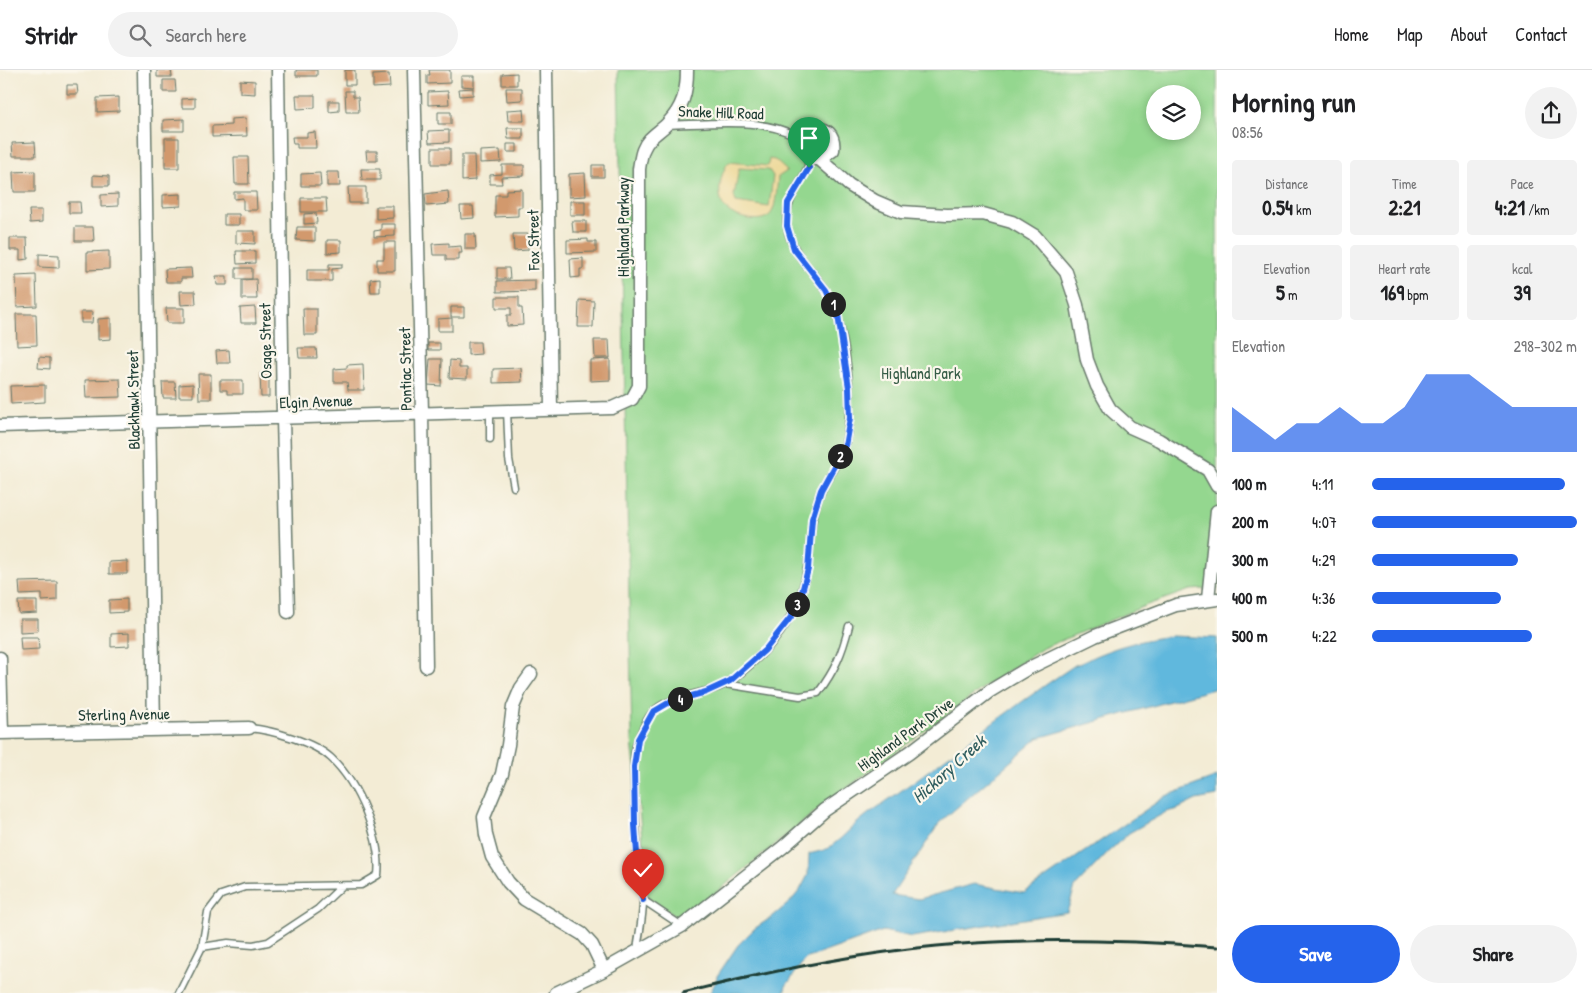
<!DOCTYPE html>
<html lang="en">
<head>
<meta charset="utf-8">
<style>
	:root { --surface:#fff; --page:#f2f2f2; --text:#202124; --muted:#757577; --line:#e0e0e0; --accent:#2563eb }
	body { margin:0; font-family:"Patrick Hand",sans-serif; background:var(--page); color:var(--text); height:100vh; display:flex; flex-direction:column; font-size:19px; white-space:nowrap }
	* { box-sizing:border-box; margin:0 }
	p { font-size:16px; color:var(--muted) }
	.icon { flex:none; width:28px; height:28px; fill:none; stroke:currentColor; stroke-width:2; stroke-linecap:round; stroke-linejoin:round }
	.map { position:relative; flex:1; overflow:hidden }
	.sheet { display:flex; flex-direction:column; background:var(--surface); width:375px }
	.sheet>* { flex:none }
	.buttons { position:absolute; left:1146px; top:15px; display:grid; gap:10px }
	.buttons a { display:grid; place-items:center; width:55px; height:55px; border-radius:50%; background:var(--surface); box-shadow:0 2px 8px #0003; font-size:25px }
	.pin { position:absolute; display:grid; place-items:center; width:42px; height:42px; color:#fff; margin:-51px -21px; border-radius:50% 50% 50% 0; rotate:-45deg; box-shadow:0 0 5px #0007 }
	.pin .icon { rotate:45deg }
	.km { position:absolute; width:25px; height:25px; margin:-12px; border-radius:50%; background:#222; color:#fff; font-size:14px; line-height:25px; text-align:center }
	.round { display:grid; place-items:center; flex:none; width:52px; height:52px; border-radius:26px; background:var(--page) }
	.headline { display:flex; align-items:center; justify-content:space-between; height:85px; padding:0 15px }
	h1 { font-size:28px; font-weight:700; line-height:38px }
	.figures { display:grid; grid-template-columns:repeat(3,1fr); gap:8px; height:85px; padding:5px 15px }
	.figures div { display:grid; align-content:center; border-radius:5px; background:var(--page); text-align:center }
	.figures b { font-size:21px; font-weight:700 }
	.figures small { font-size:14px; font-weight:400 }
	.figures p { font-size:14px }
	.chart { height:140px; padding:10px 15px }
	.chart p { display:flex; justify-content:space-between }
	.chart svg { width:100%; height:90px; margin-top:5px; fill:var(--accent); opacity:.7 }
	.action { display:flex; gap:10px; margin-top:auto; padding:10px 15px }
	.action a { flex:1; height:58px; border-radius:30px; background:var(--accent); color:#fff; font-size:20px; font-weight:700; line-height:58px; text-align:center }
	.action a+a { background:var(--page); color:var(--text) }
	ul { padding:0 15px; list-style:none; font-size:16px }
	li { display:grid; grid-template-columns:80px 60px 1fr; align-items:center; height:38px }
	li i { height:12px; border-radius:6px; background:var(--accent) }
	header { display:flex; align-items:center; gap:30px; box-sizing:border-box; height:70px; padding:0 25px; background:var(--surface); border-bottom:1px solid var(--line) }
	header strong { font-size:24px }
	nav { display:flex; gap:28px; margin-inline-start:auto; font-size:18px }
	.search { width:350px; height:45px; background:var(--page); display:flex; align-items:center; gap:12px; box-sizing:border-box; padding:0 18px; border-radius:28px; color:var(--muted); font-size:19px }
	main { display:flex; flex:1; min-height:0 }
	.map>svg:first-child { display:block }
	.green { fill:#94d78f; stroke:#5a8a62; fill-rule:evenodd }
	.sand { fill:#eeda9e; stroke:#868c69; fill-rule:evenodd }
	.water { fill:#60b8dd; stroke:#407a88 }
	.building { fill:#d2996d }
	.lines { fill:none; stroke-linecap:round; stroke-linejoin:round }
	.lane-casing { stroke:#697a6c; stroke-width:9 }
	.street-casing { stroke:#697a6c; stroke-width:15 }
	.lane { stroke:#fff; stroke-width:6 }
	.street { stroke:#fff; stroke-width:12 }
	.rail { stroke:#1f3d34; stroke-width:3 }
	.route-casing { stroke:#fff; stroke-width:10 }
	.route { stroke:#2563eb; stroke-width:6 }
	.labels { text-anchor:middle; stroke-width:4.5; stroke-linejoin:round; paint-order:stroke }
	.street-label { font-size:16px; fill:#1f3d34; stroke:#fbf7ec }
	.park-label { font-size:16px; fill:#365c46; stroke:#fbf7ec }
	.water-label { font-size:18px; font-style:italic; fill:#2f5c5e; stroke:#fbf7ec }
</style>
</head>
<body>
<header>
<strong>Stridr</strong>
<div class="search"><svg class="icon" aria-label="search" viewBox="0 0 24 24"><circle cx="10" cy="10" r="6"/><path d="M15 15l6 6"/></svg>Search here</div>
<nav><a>Home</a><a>Map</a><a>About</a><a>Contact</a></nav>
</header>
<main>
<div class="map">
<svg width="1217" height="923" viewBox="0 0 1217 923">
	<rect width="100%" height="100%" fill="#fbf7ec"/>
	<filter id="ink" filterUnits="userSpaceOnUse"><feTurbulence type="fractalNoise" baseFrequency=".02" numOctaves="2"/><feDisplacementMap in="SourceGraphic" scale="10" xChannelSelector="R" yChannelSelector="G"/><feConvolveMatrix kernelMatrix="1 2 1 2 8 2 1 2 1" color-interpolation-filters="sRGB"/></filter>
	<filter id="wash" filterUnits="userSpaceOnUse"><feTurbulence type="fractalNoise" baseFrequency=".0096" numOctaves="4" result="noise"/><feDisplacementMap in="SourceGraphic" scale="20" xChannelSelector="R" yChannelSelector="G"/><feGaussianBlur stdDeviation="1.12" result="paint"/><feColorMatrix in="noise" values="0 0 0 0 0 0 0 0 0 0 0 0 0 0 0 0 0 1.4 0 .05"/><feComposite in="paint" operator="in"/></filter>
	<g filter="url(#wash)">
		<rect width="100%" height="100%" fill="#f3ecd5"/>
		<path class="green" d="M618 0H1217V518L1190 520 1147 535 1043 578 983 618 821 737 681 851 648 827 632 670ZM1155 24H1192V61H1155Z"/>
		<path class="sand" d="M769 89 775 90 787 101 778 107C777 116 776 135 772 142 764 156 735 148 726 139 715 129 720 102 729 92L768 96ZM739 98 769 100 773 106 769 137 736 132 734 126Z"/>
		<path class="water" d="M1172 566 1217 568V618L1038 668 940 752 892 825 919 829 974 814 1024 823 1166 726 1217 707V726L1196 730 1178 739 1166 742 1129 763 1108 782 1075 817 1067 842 912 867 883 861 805 889 786 916 784 923H710C712 918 717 911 717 906L738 875 754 859 772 847 790 832 800 820 808 805 809 784C815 782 825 781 830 777 844 767 854 754 868 744 938 696 1004 642 1075 595 1084 593 1091 587 1100 584 1125 574 1146 569 1172 566Z"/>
		<g id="blocks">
			<path class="building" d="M157 0H171L172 7H157Z
				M296 0H317V6H296Z
				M345 0H355V15H345Z
				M429 0H450V13L427 14V5H430Z
				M517 3V15H502V4Z
				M389 4 390 17 373 18V5Z
				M461 6H474V17L461 16Z
				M163 10H175L176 22H163Z
				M240 10 255 11V24L240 23Z
				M67 15H77L78 24H67Z
				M473 18V25L460 26 459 19Z
				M506 18H522V30L507 31Z
				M345 21H353V27H358L359 42H346Z
				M448 21 449 34 428 35V22Z
				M296 25H315V38L297 39Z
				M119 27V41L97 42V28Z
				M195 28V38H182V29Z
				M329 31H339V41L329 42Z
				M523 39 524 51H508L507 40Z
				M438 42H451V54H438Z
				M246 48 247 66 212 67V56L231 55V49Z
				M184 49V61H163V50Z
				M507 58H523V69H508Z
				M449 60V72L429 73 428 61Z
				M315 62 316 78H297V74H293L292 67H307V63Z
				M165 68H179V98H165Z
				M35 72 36 86H13L12 73Z
				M507 74H517V82H507Z
				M432 78H450V94H432Z
				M500 80 501 92 480 93V81Z
				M366 81H377V91H367Z
				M462 85H474L475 110 462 111Z
				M234 87H248L249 114H235Z
				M502 95H524V106L501 107 502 114H490V105L502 104Z
				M592 95H604V107H592Z
				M361 99H380V110H362Z
				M35 101V122H14L13 102Z
				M327 102H339L340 116H327Z
				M320 103 321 116H301V104Z
				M585 103 586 126 569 127V104Z
				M93 105 109 106V116H93Z
				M348 117H366V133H349Z
				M522 119V137H518V146L495 147V125H506V120Z
				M448 121 449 134 426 136 425 124Z
				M234 122H256L257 140H243V128L234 129Z
				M118 124V136L101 137V125Z
				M181 124V136L163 137V125Z
				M301 128H326L327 142H301Z
				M570 131H585V145H570Z
				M69 132H80L81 143H69Z
				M376 136H393V148L376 149Z
				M460 136H473L474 148 461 149Z
				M29 140H42V152L30 153Z
				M316 143 317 153 304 154V144Z
				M224 144H239V155H224Z
				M572 151H586V162H573Z
				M381 154H395V166L374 167V161L381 160Z
				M75 157H93L94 171H75Z
				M297 157H315V171L296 170Z
				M236 161H255V174L236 173Z
				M465 164H475L476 179H465Z
				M513 164H528V180L514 181Z
				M10 168H27L28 189 20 190V180H10Z
				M588 169V172H596V182L567 183V170Z
				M327 170H341V182L327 183Z
				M384 172H395V201H377V189H384Z
				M449 173V177L461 176 462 183H459V190H446V185H433L432 174Z
				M109 181V199L87 200V182Z
				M236 181H255V193L237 194Z
				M39 184 59 185V198L39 197Z
				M583 188V199H580V207L571 208 570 189Z
				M329 194H342V198L332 199V211H307V200H329Z
				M191 198 192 208H181V212H166L165 199Z
				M236 198H252V209H236Z
				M497 198H509L510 209H497Z
				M36 205 37 236 17 237 16 206Z
				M216 206H227V215H217Z
				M380 208V222H371L370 209Z
				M256 209 257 229H242V210Z
				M535 210V221L497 222V211Z
				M180 221H195L196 234 181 235Z
				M496 227H519V238H522L523 255 507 256V245H511V238H496Z
				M579 230 594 231 593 257H578Z
				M255 237 256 253H241L240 238Z
				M451 237H464V247H451Z
				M166 238H184V253H167Z
				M303 239H317V265H304Z
				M81 242H93L92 253H81Z
				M16 244H36L37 275 17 276Z
				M111 248V269L98 270V249Z
				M452 248V261H438V249Z
				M594 270H609L610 288H595Z
				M468 272H480L481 284 468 285Z
				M428 273H440V280H428Z
				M298 278H316L317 288H299Z
				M229 280 230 293H217L216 281Z
				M39 287 50 288V299L38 298Z
				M430 289H442L441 316 428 315Z
				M610 289V310L590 311V290Z
				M450 290 459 291V298H467V309L449 308Z
				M363 294 364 320H348L347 312H334V299L347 298V295Z
				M521 298 522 312 493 313V299Z
				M260 303H269V327H261Z
				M198 304H211V329H199Z
				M120 309 121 327 86 328 85 310Z
				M220 310H243V324H227V320H220Z
				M162 312H175L176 328H163Z
				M193 314V327H179V315Z
				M45 315V332L11 334 10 316Z
				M127 491V504H109V492Z
				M57 511V530L42 531V524L20 525 19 512Z
				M127 529V542L109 543V530Z
				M18 531H37V543L19 544Z
				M20 549H38V561L20 562Z
				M129 563V576L111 577V564Z
				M20 567H38L39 579 21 580Z"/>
		</g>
	</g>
	<g filter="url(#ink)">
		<use href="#blocks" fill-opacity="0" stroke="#697a6c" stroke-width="1"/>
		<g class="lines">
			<g class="lane-casing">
				<path id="lane" d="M507 340 509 389 514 417
					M490 341V369
					M725 614 800 626 818 623C835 600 842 584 849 556
					M643 830 682 856
					M202 877 228 873 253 875 268 872 318 839 342 816
					M637 880C639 864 643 847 643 831 643 822 639 812 639 803 636 773 635 743 634 712 634 698 633 679 639 667 642 660 647 649 652 643 670 623 710 626 732 610 770 581 799 547 807 499 811 482 809 462 814 445 816 436 818 427 822 419 829 404 841 390 845 374 855 334 847 258 827 222 813 199 792 186 787 156 783 128 806 111 812 85 807 77 802 70 794 65 759 47 706 54 668 55
					M179 923 202 877 208 842 221 825 245 817 361 815 378 805C382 769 358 713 331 688 314 672 272 660 249 658"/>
			</g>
			<g class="street-casing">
				<path id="street" d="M144 0 154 660
					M278 0 283 349 288 542
					M414 0 422 343 426 596
					M546 0 551 339
					M797 68C802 65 806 61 812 60 827 56 835 65 833 80L823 87 810 90
					M818 88 849 115 875 131 901 142 947 145 983 144 1012 152 1035 166 1066 202 1077 235 1087 290 1097 316 1110 339 1130 357 1159 370 1208 400 1217 416
					M0 356 612 338 632 329 639 316V99C640 93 641 85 643 80 648 67 658 63 667 54 683 38 687 22 687 0
					M1208 529 1217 441
					M0 588 2 663
					M531 604 521 618 513 637 508 675 502 704 484 747 486 765 492 787 508 812 524 829 582 864 592 875 604 900
					M0 663 249 658
					M556 923 604 900 682 856 783 777 825 740 909 683 990 621 1025 600 1095 566 1176 535 1217 529"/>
			</g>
			<use href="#lane" class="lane"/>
			<use href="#street" class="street"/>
			<path class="rail" d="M683 923C766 902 851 884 937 876 1030 867 1124 870 1217 877"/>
		</g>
	</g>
	<g class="lines" filter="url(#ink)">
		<g class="route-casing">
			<path id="route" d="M643 830 639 812 635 755 634 697 638 669 653 642 670 632 706 622 730 611 765 580 791 547 801 526 808 499 812 449 821 420 845 376 850 348 849 318 838 245 826 220 794 179 787 156 788 133 809 98"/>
		</g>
		<use href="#route" class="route"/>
	</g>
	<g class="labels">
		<g class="street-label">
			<text transform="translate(721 42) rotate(2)" y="6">Snake Hill Road</text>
			<text transform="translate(623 157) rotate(-90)" y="6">Highland Parkway</text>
			<text transform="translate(533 170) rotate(-91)" y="6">Fox Street</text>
			<text transform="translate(265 271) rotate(-91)" y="6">Osage Street</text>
			<text transform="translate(405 299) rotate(-91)" y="6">Pontiac Street</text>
			<text transform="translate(133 330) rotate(-91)" y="6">Blackhawk Street</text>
			<text transform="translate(316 331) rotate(-2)" y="6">Elgin Avenue</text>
			<text transform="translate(124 644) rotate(-1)" y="6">Sterling Avenue</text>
			<text transform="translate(905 664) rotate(-36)" y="6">Highland Park Drive</text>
		</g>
		<g class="park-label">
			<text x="921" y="309">Highland Park</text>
		</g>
		<g class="water-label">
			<text transform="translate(949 699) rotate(-42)" y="6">Hickory Creek</text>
		</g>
	</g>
</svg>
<div class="buttons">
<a><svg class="icon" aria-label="layers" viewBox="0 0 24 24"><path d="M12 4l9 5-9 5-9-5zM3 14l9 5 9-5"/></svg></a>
</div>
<div class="pin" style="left:809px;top:98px;background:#1e9e55"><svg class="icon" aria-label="arrive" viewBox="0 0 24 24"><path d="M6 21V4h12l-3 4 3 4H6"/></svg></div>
<div class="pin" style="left:643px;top:830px;background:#d93025"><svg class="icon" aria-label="check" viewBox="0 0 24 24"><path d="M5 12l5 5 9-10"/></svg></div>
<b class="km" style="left:833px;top:234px">1</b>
<b class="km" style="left:840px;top:386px">2</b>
<b class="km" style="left:797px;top:534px">3</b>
<b class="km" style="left:680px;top:629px">4</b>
</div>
<section class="sheet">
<div class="headline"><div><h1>Morning run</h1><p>08:56</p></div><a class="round"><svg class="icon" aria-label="share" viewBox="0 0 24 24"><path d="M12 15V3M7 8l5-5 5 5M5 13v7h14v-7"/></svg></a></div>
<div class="figures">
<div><p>Distance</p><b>0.54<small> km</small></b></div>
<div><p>Time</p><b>2:21</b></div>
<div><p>Pace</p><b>4:21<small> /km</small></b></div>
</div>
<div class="figures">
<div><p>Elevation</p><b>5<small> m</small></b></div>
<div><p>Heart rate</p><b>169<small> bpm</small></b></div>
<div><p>kcal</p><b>39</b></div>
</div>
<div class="chart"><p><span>Elevation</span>298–302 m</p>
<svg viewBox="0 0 160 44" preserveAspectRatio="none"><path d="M0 44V22L10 30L20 38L30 30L40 30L50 22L60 30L70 30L80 22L90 6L100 6L110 6L120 14L130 22L140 22L150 22L160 22V44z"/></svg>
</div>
<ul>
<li><b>100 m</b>4:11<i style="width:94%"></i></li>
<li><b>200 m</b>4:07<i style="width:100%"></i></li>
<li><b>300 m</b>4:29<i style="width:71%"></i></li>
<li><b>400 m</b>4:36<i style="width:63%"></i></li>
<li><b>500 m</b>4:22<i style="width:78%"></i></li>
</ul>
<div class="action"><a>Save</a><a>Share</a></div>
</section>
</main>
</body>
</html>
